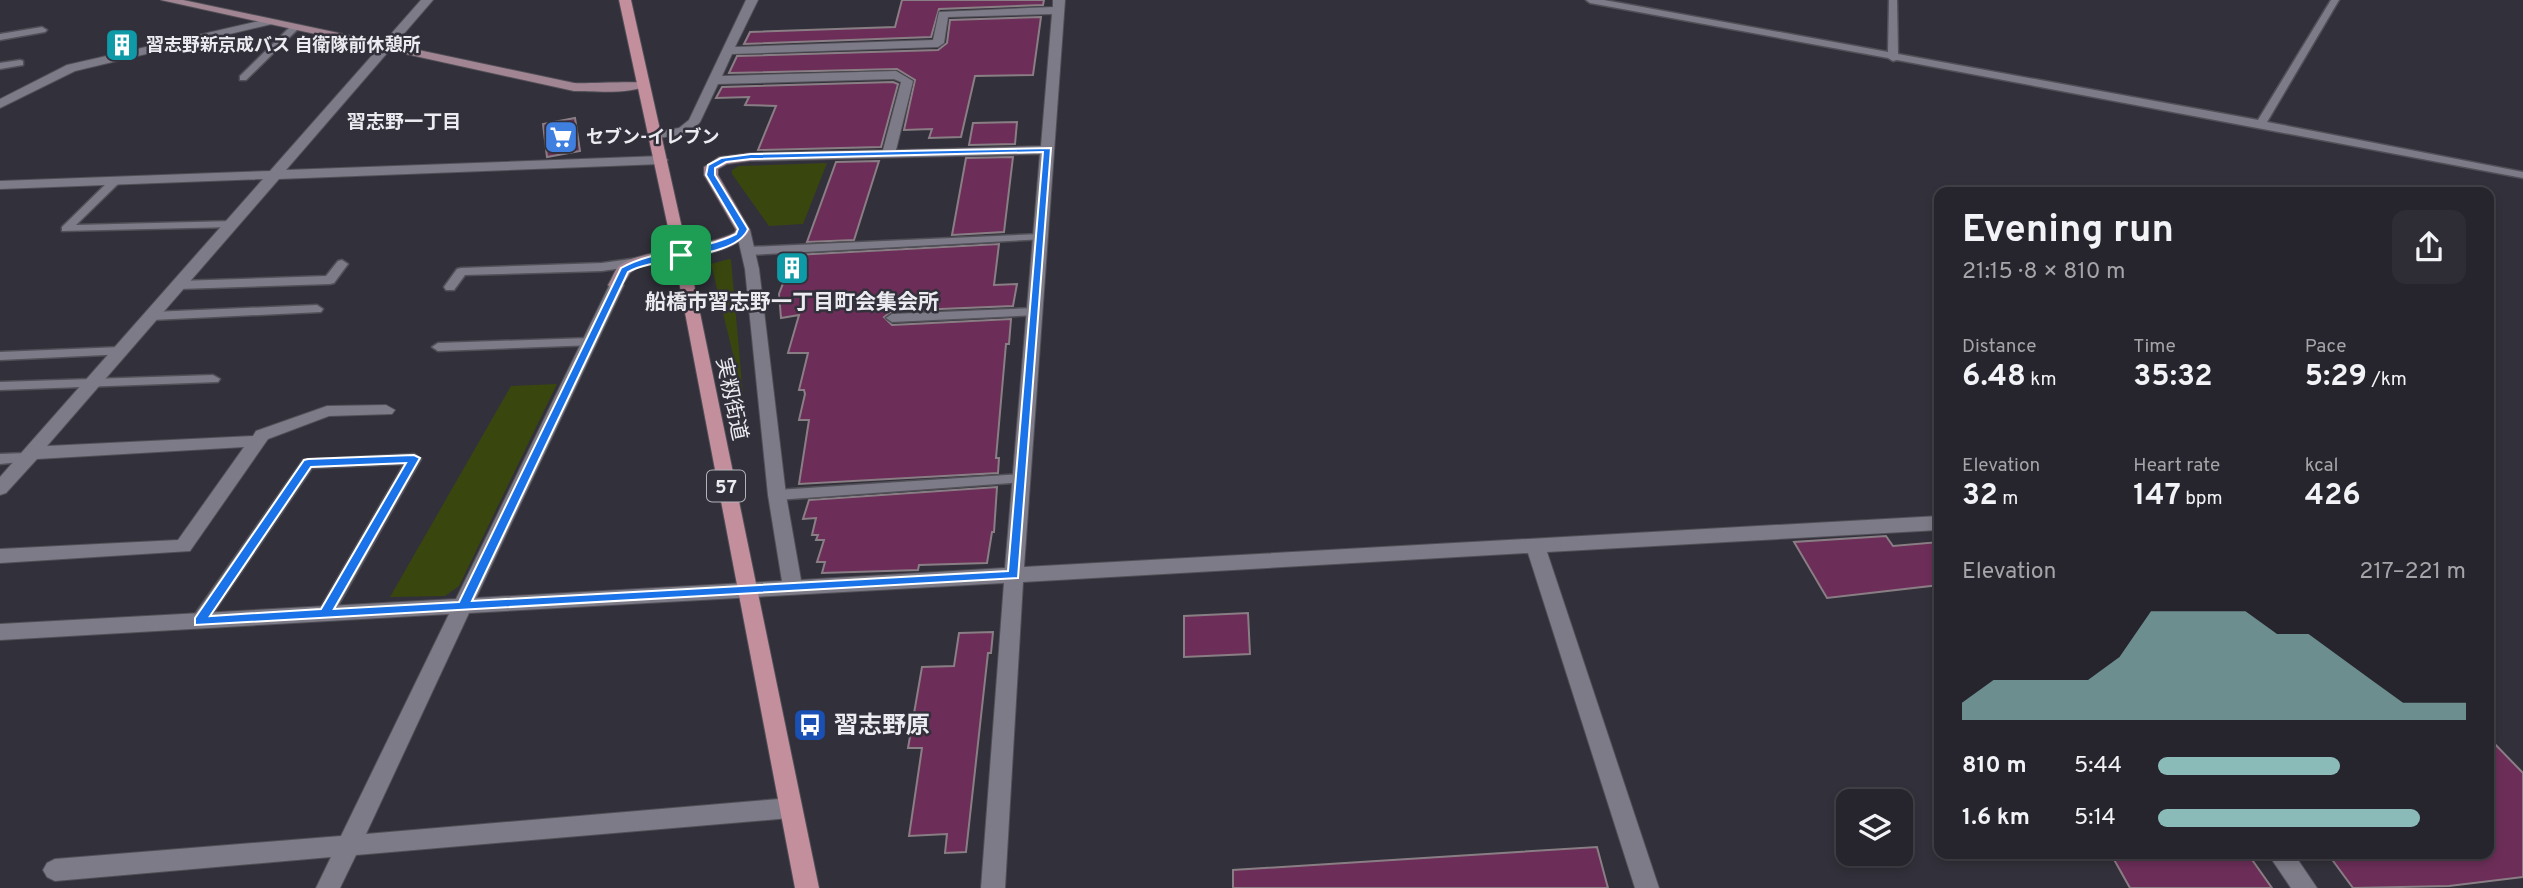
<!DOCTYPE html>
<html lang="en">
<head>
<meta charset="utf-8">
<style>
	:root { --surface:#26242c; --page:#2e2c34; --text:#f1f3f6; --muted:#a4a4a9; --line:#424148; --accent:#8bbbb9 }
	body { margin:0; font-family:Overpass,"Noto Sans JP",sans-serif; background:var(--page); color:var(--text); height:100vh; display:flex; flex-direction:column; font-size:26px; white-space:nowrap }
	* { box-sizing:border-box; margin:0 }
	p { font-size:23px; color:var(--muted) }
	.icon { flex:none; width:38px; height:38px; fill:none; stroke:currentColor; stroke-width:2; stroke-linecap:round; stroke-linejoin:round }
	.map { position:relative; flex:1; overflow:hidden }
	.side { position:absolute; left:1934px; top:187px; width:560px; height:672px; display:flex; flex-direction:column; background:var(--surface); border-radius:14px; box-shadow:0 4px 10px #0003,0 0 0 2px var(--line) }
	.side>* { flex:none }
	.buttons { position:absolute; left:1836px; top:789px; display:grid; gap:14px }
	.buttons a { display:grid; place-items:center; width:77px; height:77px; border-radius:14px; background:var(--surface); box-shadow:0 4px 10px #0003,0 0 0 2px var(--line); font-size:35px }
	.pin { position:absolute; display:grid; place-items:center; width:60px; height:60px; color:#fff; margin:-30px; border-radius:14px; box-shadow:0 4px 10px #0006 }
	.round { display:grid; place-items:center; flex:none; width:74px; height:74px; border-radius:14px; background:var(--page) }
	.overview { display:flex; align-items:center; justify-content:space-between; height:119px; padding:0 28px }
	h1 { font-size:38px; font-weight:700; line-height:52px }
	.stats { display:grid; grid-template-columns:repeat(3,1fr); gap:10px; height:119px; padding:7px 28px }
	.stats div { display:grid; align-content:center }
	.stats b { font-size:30px; font-weight:700 }
	.stats small { font-size:19px; font-weight:400 }
	.stats p { font-size:19px }
	.chart { height:196px; padding:14px 28px }
	.chart p { display:flex; justify-content:space-between }
	.chart svg { width:100%; height:126px; margin-top:7px; fill:var(--accent); opacity:.7 }
	ul { padding:0 28px; list-style:none; font-size:23px }
	li { display:grid; grid-template-columns:112px 84px 1fr; align-items:center; height:52px }
	li i { height:18px; border-radius:9px; background:var(--accent) }
	.map>svg:first-child { display:block }
	.green { fill:#39470f }
	.building { fill:#6c2e58; stroke:#8a7e85; stroke-width:2 }
	.lines { fill:none; stroke-linecap:round; stroke-linejoin:round }
	.lane-casing { stroke:#514f57; stroke-width:3 }
	.street-casing { stroke:#514f57; stroke-width:2 }
	.secondary-casing { stroke:#514f57; stroke-width:2 }
	.primary-casing { stroke:#514f57; stroke-width:2 }
	.lane { fill:#7d7b87; fill-rule:evenodd }
	.street { fill:#7d7b87; fill-rule:evenodd }
	.secondary { fill:#a18592; fill-rule:evenodd }
	.primary { fill:#c48f9d; fill-rule:evenodd }
	.route { fill:#1a73e8; stroke:#fff; stroke-width:2; fill-rule:evenodd }
	.labels { text-anchor:middle; stroke-width:5; stroke-linejoin:round; paint-order:stroke }
	.far-poi-label { font-size:18px; font-weight:bold; fill:#ecebf1; stroke:#32303a; text-anchor:start }
	.far-neighbourhood-label { font-size:19px; font-weight:bold; fill:#ecebf1; stroke:#32303a }
	.shield { fill:#32303a; stroke:#b4b3ba; stroke-width:2 }
	.shield-label { font-size:19px; font-weight:bold; fill:#ecebf1 }
	.poi-label { font-size:21px; font-weight:bold; fill:#ecebf1; stroke:#32303a }
	.street-label { font-size:21px; fill:#ecebf1; stroke:#32303a }
	.near-poi-label { font-size:24px; font-weight:bold; fill:#ecebf1; stroke:#32303a; text-anchor:start }
</style>
</head>
<body>
<div class="map">
<svg width="2523" height="888" viewBox="0 0 2523 888">
	<rect width="100%" height="100%" fill="#32303a"/>
	<path class="green" d="M827 163 803 224 769 226 732 174V170L739 166Z
		M729 259 731 260 743 395 711 264Z
		M557 384 459 586 445 596 390 597 511 386Z"/>
	<path class="building" d="M902 0H1044L1043 5 939 9 931 37 744 44 750 32 895 27Z
		M1041 17 1033 75 975 76 961 137 929 138 932 129 904 130 915 80 897 69 729 73 737 56 938 50 947 43 950 20Z
		M893 82 898 84 881 147 758 150 776 106 745 105 749 97 716 98 722 87Z
		M575 118 580 151 547 157 543 124Z
		M1017 122 1015 144 969 145 973 123Z
		M1013 157 1004 232 952 235 966 158Z
		M879 161 854 240 807 242 836 162Z
		M999 244 994 285 1017 284 1013 306 892 311 884 317 892 325 1011 319 1009 344H1006L996 458H999L998 473 799 484 809 420H799L805 394 804 390H799L808 353H788L799 315 781 318 779 294 794 255Z
		M997 487 994 532H992L987 563 919 565 918 570 822 573 825 562H817L824 540H816L818 535H812L816 518 803 519 809 500Z
		M1886 536 1893 546 1939 542V585L1827 598 1794 542Z
		M1248 613 1250 654 1184 657V616Z
		M993 632 991 653H988L966 852 945 853 947 834 909 836 922 748H908L922 667 954 666 959 633Z
		M2488 737 2523 773V877L2449 886 2353 888 2328 854H2488Z
		M1597 847 1608 888H1233V870Z
		M2177 854H2248L2272 888H2130L2112 856Z"/>
	<g class="lines">
		<g class="lane-casing">
			<path id="lane" d="M1586 0H1604L1888 52 1889 0H1897L1898 54 2258 120 2331 0H2339L2267 122 2523 172V178L1897 60 1893 61 1888 58 1590 3Z
				M292 25 300 27 246 80H240V76Z
				M42 27 47 30 45 32 0 40V34Z
				M20 60 23 61V65L0 69V63Z
				M115 178 119 179V183L76 225 233 221 239 224 233 227 62 231V227L111 179Z
				M1041 234 1047 237 1045 239 748 255 742 251 748 247Z
				M638 258 644 262 642 265 602 271 465 275 454 290H446L444 287 457 269 461 268 602 263Z
				M342 260 348 264 334 283 330 284 179 289 173 285 179 281 326 276 338 261Z
				M317 305 323 309 321 312 152 320 146 316 152 312Z
				M1035 308 1039 309 1041 312 1039 315 892 322 886 318 892 314Z
				M589 338 595 342 594 345 438 351 432 347 438 343Z
				M121 347 127 351 126 354 0 360V352Z
				M213 375 220 379 218 382 0 390V382Z
				M26 453 33 458 31 461 0 464V454Z
				M414 454 421 459 331 618 325 620 319 618 317 614 404 464 312 468 205 625 199 627 193 625 191 621 193 617 303 460Z
				M1021 474 1026 476 1028 479 1026 482 777 500 770 495 777 490Z"/>
		</g>
		<g class="street-casing">
			<path id="street" d="M421 0H433L286 170 661 156 668 160 661 164 279 179 47 446 253 436 256 431 327 406 386 405 395 410 392 414 329 416 268 439 190 551 0 563V549L178 540 244 447 37 459 6 493 0 495V477L263 179 0 189V181L270 171Z
				M746 0H758L735 47 933 40 939 12 1053 7V0H1065L1024 567 1939 516V530L1547 552 1659 888H1635L1528 553 1023 582 1005 888H981L1004 583 469 613 366 834 790 798 798 801 801 808 798 815 790 818 356 855 340 888H316L331 857 55 881 47 877 43 870 47 863 55 859 341 836 449 614 0 640V624L456 599 611 282 616 280 624 285 476 598 782 581 768 495 745 269 736 230 738 227 743 226 750 230 759 269 786 495 801 580 1005 568 1040 154 751 161 744 157 751 153 883 150 901 82 894 79 718 84 700 122 688 134 650 139V133L679 128 689 120ZM1052 14 1041 146 896 150 913 81 896 71 722 76 732 54 938 47 944 43 948 17Z
				M268 19 274 22 272 24 75 71 0 108V99L67 65Z
				M2268 854H2294L2317 888H2291Z"/>
		</g>
		<g class="secondary-casing">
			<path id="secondary" d="M161 0H183L574 83C587 84 644 80 649 84 633 95 594 91 574 91Z
				M751 153 756 154V160L727 164 718 169V175L750 230C737 257 665 259 637 268L630 273 621 288H611L608 285C612 279 614 271 619 266 637 250 705 248 734 233L736 230 704 175V167L719 157Z"/>
		</g>
		<g class="primary-casing">
			<path id="primary" d="M619 0H631L688 255 819 888H795L674 255Z"/>
		</g>
		<use href="#lane" class="lane"/>
		<use href="#street" class="street"/>
		<use href="#secondary" class="secondary"/>
		<use href="#primary" class="primary"/>
	</g>
	<path class="route" d="M1051 148 1018 578 195 625V618L304 460 308 459 414 455 420 458 334 609 459 602 621 268C656 248 700 252 736 234L738 229 706 175 708 165 721 158 751 154ZM1043 152 1008 571 472 601 628 272C656 256 736 259 748 229L715 175V168L726 162 751 159ZM406 463 321 609 210 616 311 467Z"/>
	<defs>
		<g id="building-square" transform="scale(1.75)"><rect x="-9" y="-9" width="18" height="18" rx="4" fill="#0f9aa8" stroke="#32303a"/><path d="M-4-6H4V6H1V3H-1V6H-4ZM-2.5-4.3h1.7v1.8h-1.7ZM.8-4.3h1.7v1.8H.8ZM-2.5-1h1.7V.8h-1.7ZM.8-1h1.7V.8H.8Z" fill="#fff"/></g>
		<g id="supermarket-square" transform="scale(1.75)"><rect x="-9" y="-9" width="18" height="18" rx="4" fill="#3f7fe0" stroke="#32303a"/><path d="M-6-5.5h2.5l.6 2H6L4.5 2H-2.5L-4.4-4H-6ZM-1.5 3.2a1.3 1.3 0 1 0 .1 0ZM3 3.2a1.3 1.3 0 1 0 .1 0Z" fill="#fff"/></g>
		<g id="bus-square" transform="scale(1.75)"><rect x="-9" y="-9" width="18" height="18" rx="4" fill="#1a4fb4" stroke="#32303a"/><path d="M-5-6H5V4H4V6H2V4H-2V6H-4V4H-5ZM-3.5-4V0h7V-4ZM-3.5 1.2v1.5H-2V1.2ZM2 1.2v1.5H3.5V1.2Z" fill="#fff"/></g>
	</defs>
	<g fill-rule="evenodd">
		<use href="#building-square" x="122" y="45"/>
		<use href="#supermarket-square" x="561" y="137"/>
		<use href="#building-square" x="792" y="268"/>
		<use href="#bus-square" x="810" y="725"/>
	</g>
	<g class="labels">
		<g class="far-poi-label">
			<text x="146" y="51">習志野新京成バス 自衛隊前休憩所</text>
			<text x="586" y="143">セブン-イレブン</text>
		</g>
		<g class="far-neighbourhood-label">
			<text x="404" y="128">習志野一丁目</text>
		</g>
		<rect class="shield" x="707" y="470.5" width="38" height="31" rx="5"/>
		<g class="shield-label">
			<text x="726" y="493">57</text>
		</g>
		<g class="poi-label">
			<text x="792" y="309">船橋市習志野一丁目町会集会所</text>
		</g>
		<g class="street-label">
			<text transform="translate(732 399) rotate(78)" y="7">実籾街道</text>
		</g>
		<g class="near-poi-label">
			<text x="834" y="733">習志野原</text>
		</g>
	</g>
</svg>
<div class="buttons">
<a><svg class="icon" aria-label="layers" viewBox="0 0 24 24"><path d="M12 4l9 5-9 5-9-5zM3 14l9 5 9-5"/></svg></a>
</div>
<div class="pin" style="left:681px;top:255px;background:#1e9e55"><svg class="icon" aria-label="arrive" viewBox="0 0 24 24"><path d="M6 21V4h12l-3 4 3 4H6"/></svg></div>
<section class="side">
<div class="overview"><div><h1>Evening run</h1><p>21:15 · 8 × 810 m</p></div><a class="round"><svg class="icon" aria-label="share" viewBox="0 0 24 24"><path d="M12 15V3M7 8l5-5 5 5M5 13v7h14v-7"/></svg></a></div>
<div class="stats">
<div><p>Distance</p><b>6.48<small> km</small></b></div>
<div><p>Time</p><b>35:32</b></div>
<div><p>Pace</p><b>5:29<small> /km</small></b></div>
</div>
<div class="stats">
<div><p>Elevation</p><b>32<small> m</small></b></div>
<div><p>Heart rate</p><b>147<small> bpm</small></b></div>
<div><p>kcal</p><b>426</b></div>
</div>
<div class="chart"><p><span>Elevation</span>217–221 m</p>
<svg viewBox="0 0 160 44" preserveAspectRatio="none"><path d="M0 44V38L10 30L20 30L30 30L40 30L50 22L60 6L70 6L80 6L90 6L100 14L110 14L120 22L130 30L140 38L150 38L160 38V44z"/></svg>
</div>
<ul>
<li><b>810 m</b>5:44<i style="width:59%"></i></li>
<li><b>1.6 km</b>5:14<i style="width:85%"></i></li>
</ul>
</section>
</div>
</body>
</html>
